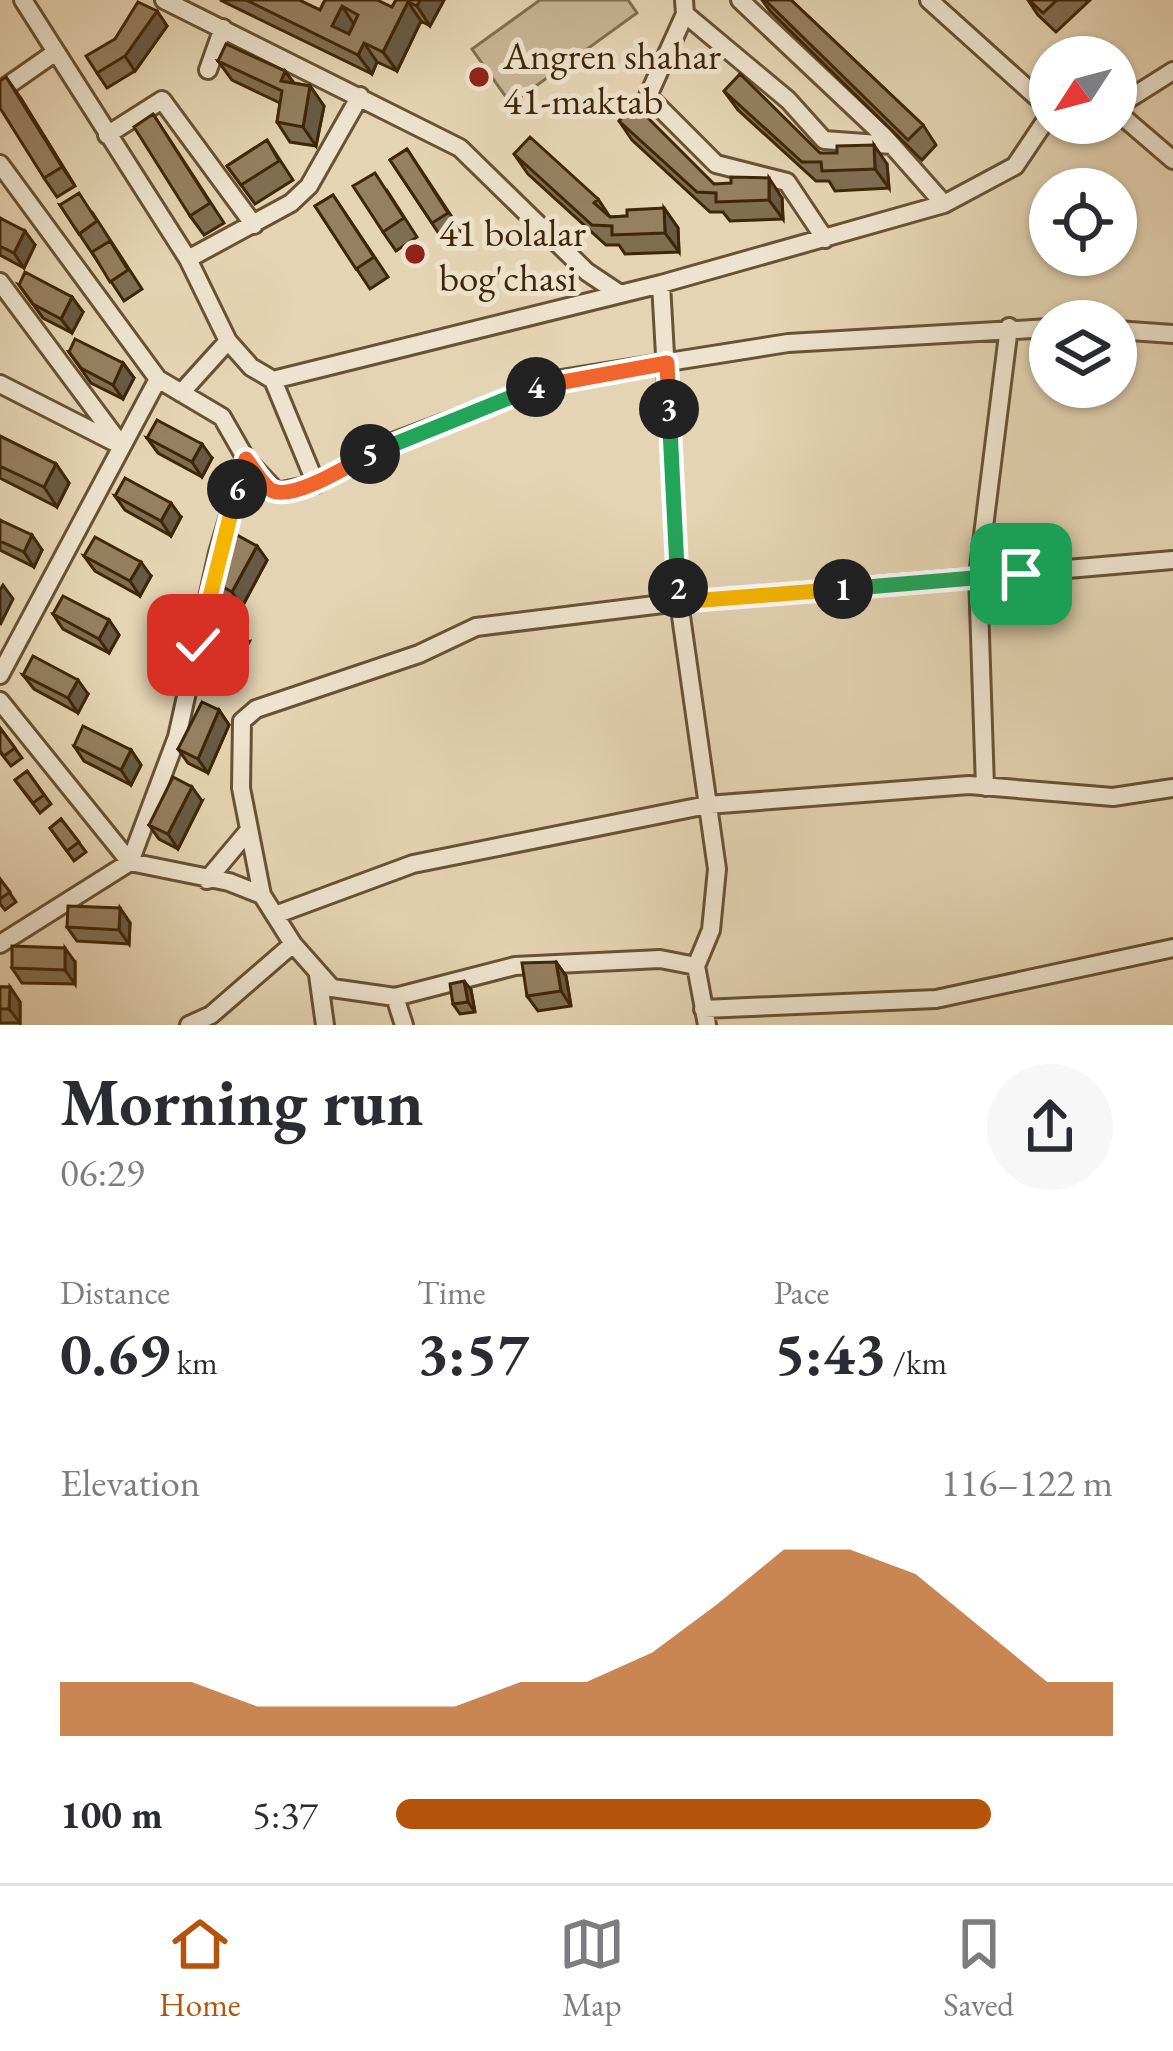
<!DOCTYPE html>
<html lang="en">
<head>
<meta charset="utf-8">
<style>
	:root { --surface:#fff; --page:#f7f7f7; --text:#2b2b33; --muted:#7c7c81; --line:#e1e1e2; --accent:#b45309 }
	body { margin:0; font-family:"EB Garamond",serif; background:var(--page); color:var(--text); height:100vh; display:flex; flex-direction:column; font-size:45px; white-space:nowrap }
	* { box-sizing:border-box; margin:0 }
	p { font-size:39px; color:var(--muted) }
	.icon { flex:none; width:66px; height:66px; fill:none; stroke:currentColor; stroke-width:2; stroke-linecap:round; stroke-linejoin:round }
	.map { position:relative; height:1025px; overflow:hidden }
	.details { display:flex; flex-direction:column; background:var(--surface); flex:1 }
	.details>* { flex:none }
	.needle { width:78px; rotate:234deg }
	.fabs { position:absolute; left:1029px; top:36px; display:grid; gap:24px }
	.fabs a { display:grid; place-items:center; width:108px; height:108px; border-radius:50%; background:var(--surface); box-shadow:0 3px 9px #0004; font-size:60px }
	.pin { position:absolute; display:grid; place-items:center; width:102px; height:102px; color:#fff; margin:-51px; border-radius:24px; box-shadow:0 6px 18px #0006 }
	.km { position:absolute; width:60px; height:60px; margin:-30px; border-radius:50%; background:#222; color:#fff; font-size:33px; line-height:60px; text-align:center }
	.round { display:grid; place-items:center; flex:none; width:126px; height:126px; border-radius:63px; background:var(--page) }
	.summary { display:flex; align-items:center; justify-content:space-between; height:204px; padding:0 60px }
	h1 { font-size:66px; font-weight:700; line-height:90px }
	.metrics { display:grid; grid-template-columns:repeat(3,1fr); gap:18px; height:204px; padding:12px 60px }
	.metrics div { display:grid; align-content:center }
	.metrics b { font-size:60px; font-weight:700 }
	.metrics small { font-size:33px; font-weight:400 }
	.metrics p { font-size:33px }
	.chart { height:336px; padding:24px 60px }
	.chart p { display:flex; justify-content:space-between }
	.chart svg { width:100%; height:216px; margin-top:12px; fill:var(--accent); opacity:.7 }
	ul { padding:0 60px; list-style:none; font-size:39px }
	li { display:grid; grid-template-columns:192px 144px 1fr; align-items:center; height:90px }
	li i { height:30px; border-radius:15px; background:var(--accent) }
	.dock { display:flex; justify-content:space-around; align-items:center; height:168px; border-top:3px solid var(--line); background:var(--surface); font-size:33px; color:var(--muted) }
	.dock a { display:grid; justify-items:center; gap:6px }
	.dock .on { color:var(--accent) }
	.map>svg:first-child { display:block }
	.park { fill:#c9b696; stroke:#846e4f; stroke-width:3 }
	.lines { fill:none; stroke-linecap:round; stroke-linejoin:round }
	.minor-casing { stroke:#685233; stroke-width:22 }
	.minor { stroke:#eee3ce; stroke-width:16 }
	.wall { fill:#806e53; stroke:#3f2608; stroke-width:3 }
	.shaded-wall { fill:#685a44; stroke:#3f2608; stroke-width:3 }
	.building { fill:#958061; stroke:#3f2608; stroke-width:3; fill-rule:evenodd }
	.split-1-casing { stroke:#fff; stroke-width:24 }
	.split-2-casing { stroke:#fff; stroke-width:24 }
	.split-3-casing { stroke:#fff; stroke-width:24 }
	.split-4-casing { stroke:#fff; stroke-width:24 }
	.split-5-casing { stroke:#fff; stroke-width:24 }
	.split-6-casing { stroke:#fff; stroke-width:24 }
	.split-7-casing { stroke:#fff; stroke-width:24 }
	.split-1 { stroke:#22a559; stroke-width:15 }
	.split-2 { stroke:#f5b400; stroke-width:15 }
	.split-3 { stroke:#22a559; stroke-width:15 }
	.split-4 { stroke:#f0652b; stroke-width:15 }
	.split-5 { stroke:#22a559; stroke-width:15 }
	.split-6 { stroke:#f0652b; stroke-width:15 }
	.split-7 { stroke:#f5b400; stroke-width:15 }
	.poi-dot { fill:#8f2418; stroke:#eee3ce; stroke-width:4.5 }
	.labels { text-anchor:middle; stroke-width:10; stroke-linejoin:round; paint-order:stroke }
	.poi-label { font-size:39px; fill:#3f2608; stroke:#eee3ce; text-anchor:start }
</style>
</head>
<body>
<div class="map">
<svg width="1173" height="1025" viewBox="0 0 1173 1025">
	<rect width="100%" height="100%" fill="#e5d4b3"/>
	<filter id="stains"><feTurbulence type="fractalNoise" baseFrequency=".00167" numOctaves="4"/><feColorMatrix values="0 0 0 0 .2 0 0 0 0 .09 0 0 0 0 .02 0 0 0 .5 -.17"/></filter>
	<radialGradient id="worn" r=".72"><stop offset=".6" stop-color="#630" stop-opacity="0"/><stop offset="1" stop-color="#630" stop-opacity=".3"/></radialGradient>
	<path class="park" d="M540 0H628L637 13 511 104 472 49Z"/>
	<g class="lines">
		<g class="minor-casing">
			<path id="minor" d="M23 0 188 259 228 341 251 367 273 380 316 484
				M164 0 460 148 587 272 620 294
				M684 0 685 14 648 96 716 164 787 182 825 239
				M740 0 883 135 944 204
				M929 0 1050 109
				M685 14 788 100 824 140 892 145
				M208 70 223 28
				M0 91 53 54
				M1116 107 1173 71
				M1116 111 1173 160
				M107 135 162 100 254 225
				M0 164 158 379 222 417 246 459 277 492 316 484 390 443 561 379 788 343 1050 328
				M188 259 291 203 309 186 360 96
				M0 282 122 446
				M661 284 679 602 717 869 711 930 696 966 707 1025
				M1116 330 1173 334
				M273 380 661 284 944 204 1015 166 1050 114
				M0 384 116 443
				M181 393 228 341
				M0 675 158 379
				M0 701 130 862 229 882 262 895
				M985 787 978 575 1009 327
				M207 880 249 830
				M275 915 413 864 707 805 969 785 1113 797 1173 788
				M0 944 130 862 177 737 218 553 246 459
				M696 966 660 959 515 966 395 997 332 988 293 944 262 895 241 788 242 721 256 709 419 654 476 627 679 602 1173 560
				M318 975 325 1025
				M395 997 404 1025
				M703 1009 936 999 1173 948
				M189 1025 211 1015 293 944"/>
		</g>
		<use href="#minor" class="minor"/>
	</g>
	<path class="wall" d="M220 0H299L320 10 325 0 392 7 396 0H444L430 26 421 21 397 71 377 62 372 74Z
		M762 0H791L923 125 936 145 922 160 770 11Z
		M1028 0H1090L1056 32 1038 15Z
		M157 11 167 26 135 71 107 88 97 73 115 39Z
		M218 61 285 71 294 83 310 86 324 106 316 146 290 142 277 122 280 103 232 80Z
		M724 91 820 153 887 164 889 188 835 191 829 181H816L738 110Z
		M20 97 75 186 57 197 44 178Z
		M153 114 224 223 204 235 190 216Z
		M619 121 714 184 782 198 783 219 730 221 723 212H710L632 140Z
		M267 140 293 180 255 204 227 166Z
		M407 149 462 232 445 243 390 160Z
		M514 154 598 199 610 217 627 216 664 208 678 228 679 252 625 254 619 245H606L528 174Z
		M388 192 417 237 396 251 383 232Z
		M333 195 388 277 370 289 315 206Z
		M60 205 92 212 142 289 124 301Z
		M0 218 35 245 24 268 0 255Z
		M19 285 83 312 72 333 43 318Z
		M69 352 123 363 134 378 123 399 91 383Z
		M0 436 56 464 69 483 57 507 0 478Z
		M147 438 212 458 202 477 158 453Z
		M115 496 181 517 171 536 125 510Z
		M0 520 42 550 34 567 0 550Z
		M257 546 267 560 242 607 222 596 212 581Z
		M84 556 151 576 140 596 95 571Z
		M53 614 109 620 119 635 109 653 63 629Z
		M249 642 224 689 205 679 194 665Z
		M23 675 88 694 78 713 34 689Z
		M219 710 229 725 208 773 188 763 178 749Z
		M0 728 22 758 11 766 0 752Z
		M74 746 131 750 141 765 131 785 84 761Z
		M27 771 51 804 40 813 15 780Z
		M202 801 178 849 159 839 149 825Z
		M61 819 86 852 74 861 50 828Z
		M0 879 16 902 5 910 0 904Z
		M120 908 130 923 129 944 77 941 67 927Z
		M75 962V984L22 983 12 968Z
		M556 962 566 976 571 1006 538 1011 527 996Z
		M0 987H10L20 1002V1023H0Z
		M471 990 475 1012 460 1014 453 1004Z"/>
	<path class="shaded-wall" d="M420 0H444L430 26 417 6Z
		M408 2 421 21 397 71 383 52Z
		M342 6 355 26 346 45 332 26Z
		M157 11 167 26 135 71 125 56Z
		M364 43 377 62 372 74 358 55Z
		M285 71 299 91 281 81Z
		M6 77 20 97 75 186 62 167Z
		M310 86 324 106 316 146 303 127Z
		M874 145 887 164 889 188 875 169Z
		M769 178 782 198 783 219 769 200Z
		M664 208 678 228 679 252 665 233Z
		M25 231 35 245 24 268 14 253Z
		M72 297 83 312 72 333 61 319Z
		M123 363 134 378 123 399 113 385Z
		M202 444 212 458 202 477 192 462Z
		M56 464 69 483 57 507 44 487Z
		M171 503 181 517 171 536 161 521Z
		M32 535 42 550 34 567 24 552Z
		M257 546 267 560 242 607 232 592Z
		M141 562 151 576 140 596 130 581Z
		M3 585 13 599 0 625V590Z
		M109 620 119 635 109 653 99 639Z
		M238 627 249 642 224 689 214 675Z
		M78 680 88 694 78 713 68 698Z
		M219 710 229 725 208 773 198 759Z
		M131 750 141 765 131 785 121 770Z
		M192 787 202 801 178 849 168 834Z
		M120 908 130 923 129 944 119 930Z
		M65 948 75 962V984L65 970Z
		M556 962 566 976 571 1006 561 991Z
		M464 981 471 990 475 1012 468 1002Z
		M10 987 20 1002V1023L9 1009Z"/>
	<path class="building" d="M246 0H299L320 10 325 0H377L392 7 396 0H420L417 6 408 2 383 52 364 43 358 55ZM342 6 358 15 349 34 332 26Z
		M765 0H791L923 125 908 140Z
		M1029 0H1057L1043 13Z
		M138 2 157 11 125 56 97 73 86 56 115 39Z
		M226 44 285 71 281 81 310 86 303 127 277 122 282 91 218 61Z
		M740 74 820 153H837V146L874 145 875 169 822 171 821 162H802L724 91Z
		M6 77 62 167 44 178 0 108V81Z
		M634 104 714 184 731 183V177L769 178V200L716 202V193L697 192 619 121Z
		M153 114 210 203 190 216 134 127Z
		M530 137 598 199 594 203 610 217 627 216V210L664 208 665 233 612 235V226L592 225 514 154Z
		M267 140 279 161 241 185 227 166Z
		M407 149 448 213 432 223 390 160Z
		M375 173 404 218 383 232 353 186Z
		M79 193 97 221 79 234 60 205Z
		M333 195 374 257 356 269 315 206Z
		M0 218 25 231 14 253 0 246Z
		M110 241 128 270 110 282 92 252Z
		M25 272 72 297 61 319 33 304 19 285Z
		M75 339 123 363 113 385 81 368 69 352Z
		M157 420 202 444 192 462 147 438Z
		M0 436 56 464 44 487 0 466Z
		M125 478 171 503 161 521 115 496Z
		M0 520 32 535 24 552 0 541Z
		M237 535 257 546 232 592 212 581Z
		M95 537 141 562 130 581 84 556Z
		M63 596 109 620 99 639 53 614Z
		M219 617 238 627 214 675 194 665Z
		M33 656 78 680 68 698 23 675Z
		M202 702 219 710 198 759 178 749Z
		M83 726 131 750 121 770 74 746Z
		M0 728 15 748 4 756 0 751Z
		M27 771 44 795 33 803 15 780Z
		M173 777 192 787 168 834 149 825Z
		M61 819 79 842 67 851 50 828Z
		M0 879 10 892 0 899Z
		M68 906 120 908 119 930 67 927Z
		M12 946 65 948V970L12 968Z
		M556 962 561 991 527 996 522 963Z
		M464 981 468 1002 453 1004 450 984Z
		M0 987H10L9 1009H0Z"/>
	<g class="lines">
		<g class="split-1-casing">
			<path id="split-1" d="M843 589 1021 574"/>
		</g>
		<g class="split-2-casing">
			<path id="split-2" d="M678 588 679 602 843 589"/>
		</g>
		<g class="split-3-casing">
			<path id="split-3" d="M669 409 678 588"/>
		</g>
		<g class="split-4-casing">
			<path id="split-4" d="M536 387 667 363 669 409"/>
		</g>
		<g class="split-5-casing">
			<path id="split-5" d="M370 454 536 387"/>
		</g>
		<g class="split-6-casing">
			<path id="split-6" d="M237 489 246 459C253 468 262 484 271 490 292 502 351 464 370 454"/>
		</g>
		<g class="split-7-casing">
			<path id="split-7" d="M198 645 237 489"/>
		</g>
		<use href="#split-1" class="split-1"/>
		<use href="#split-2" class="split-2"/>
		<use href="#split-3" class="split-3"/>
		<use href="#split-4" class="split-4"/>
		<use href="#split-5" class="split-5"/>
		<use href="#split-6" class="split-6"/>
		<use href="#split-7" class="split-7"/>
	</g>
	<g class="poi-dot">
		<circle cx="479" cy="77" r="12"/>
		<circle cx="415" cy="254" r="12"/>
	</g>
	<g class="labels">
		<g class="poi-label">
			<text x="503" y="69">Angren shahar<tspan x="503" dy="45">41-maktab</tspan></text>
			<text x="439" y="246">41 bolalar<tspan x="439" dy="45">bog'chasi</tspan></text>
		</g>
	</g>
	<rect width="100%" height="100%" filter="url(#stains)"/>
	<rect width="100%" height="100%" fill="url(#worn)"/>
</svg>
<div class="fabs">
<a><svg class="needle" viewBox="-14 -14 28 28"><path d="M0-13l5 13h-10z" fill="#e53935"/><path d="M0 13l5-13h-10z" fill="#7c7c81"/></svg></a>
<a><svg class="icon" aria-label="locate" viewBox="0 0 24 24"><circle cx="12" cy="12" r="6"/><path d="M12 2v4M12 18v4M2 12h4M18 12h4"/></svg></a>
<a><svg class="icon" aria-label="layers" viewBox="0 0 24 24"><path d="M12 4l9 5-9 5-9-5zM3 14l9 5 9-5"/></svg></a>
</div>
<div class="pin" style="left:1021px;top:574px;background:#1e9e55"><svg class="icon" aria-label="arrive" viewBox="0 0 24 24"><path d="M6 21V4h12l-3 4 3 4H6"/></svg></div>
<div class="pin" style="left:198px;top:645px;background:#d93025"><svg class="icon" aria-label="check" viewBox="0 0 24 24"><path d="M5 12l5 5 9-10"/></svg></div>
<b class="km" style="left:843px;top:589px">1</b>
<b class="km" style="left:678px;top:588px">2</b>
<b class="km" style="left:669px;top:409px">3</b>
<b class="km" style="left:536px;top:387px">4</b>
<b class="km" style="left:370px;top:454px">5</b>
<b class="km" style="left:237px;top:489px">6</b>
</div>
<section class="details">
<div class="summary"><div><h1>Morning run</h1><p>06:29</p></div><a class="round"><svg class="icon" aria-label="share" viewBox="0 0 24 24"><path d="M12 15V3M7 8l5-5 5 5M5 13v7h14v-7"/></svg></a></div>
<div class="metrics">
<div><p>Distance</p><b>0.69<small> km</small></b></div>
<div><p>Time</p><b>3:57</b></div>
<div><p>Pace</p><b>5:43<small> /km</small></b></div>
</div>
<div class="chart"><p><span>Elevation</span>116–122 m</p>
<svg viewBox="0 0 160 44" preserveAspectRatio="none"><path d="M0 44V33L10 33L20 33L30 38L40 38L50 38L60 38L70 33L80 33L90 27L100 17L110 6L120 6L130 11L140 22L150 33L160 33V44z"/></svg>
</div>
<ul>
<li><b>100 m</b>5:37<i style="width:83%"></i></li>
</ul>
</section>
<nav class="dock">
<a class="on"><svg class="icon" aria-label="home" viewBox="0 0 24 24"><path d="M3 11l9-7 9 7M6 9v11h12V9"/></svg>Home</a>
<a><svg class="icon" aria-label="map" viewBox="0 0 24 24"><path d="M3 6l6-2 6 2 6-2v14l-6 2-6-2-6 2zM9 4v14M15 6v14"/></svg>Map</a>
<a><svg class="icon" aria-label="saved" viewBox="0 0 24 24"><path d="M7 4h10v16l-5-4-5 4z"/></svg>Saved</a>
</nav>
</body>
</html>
